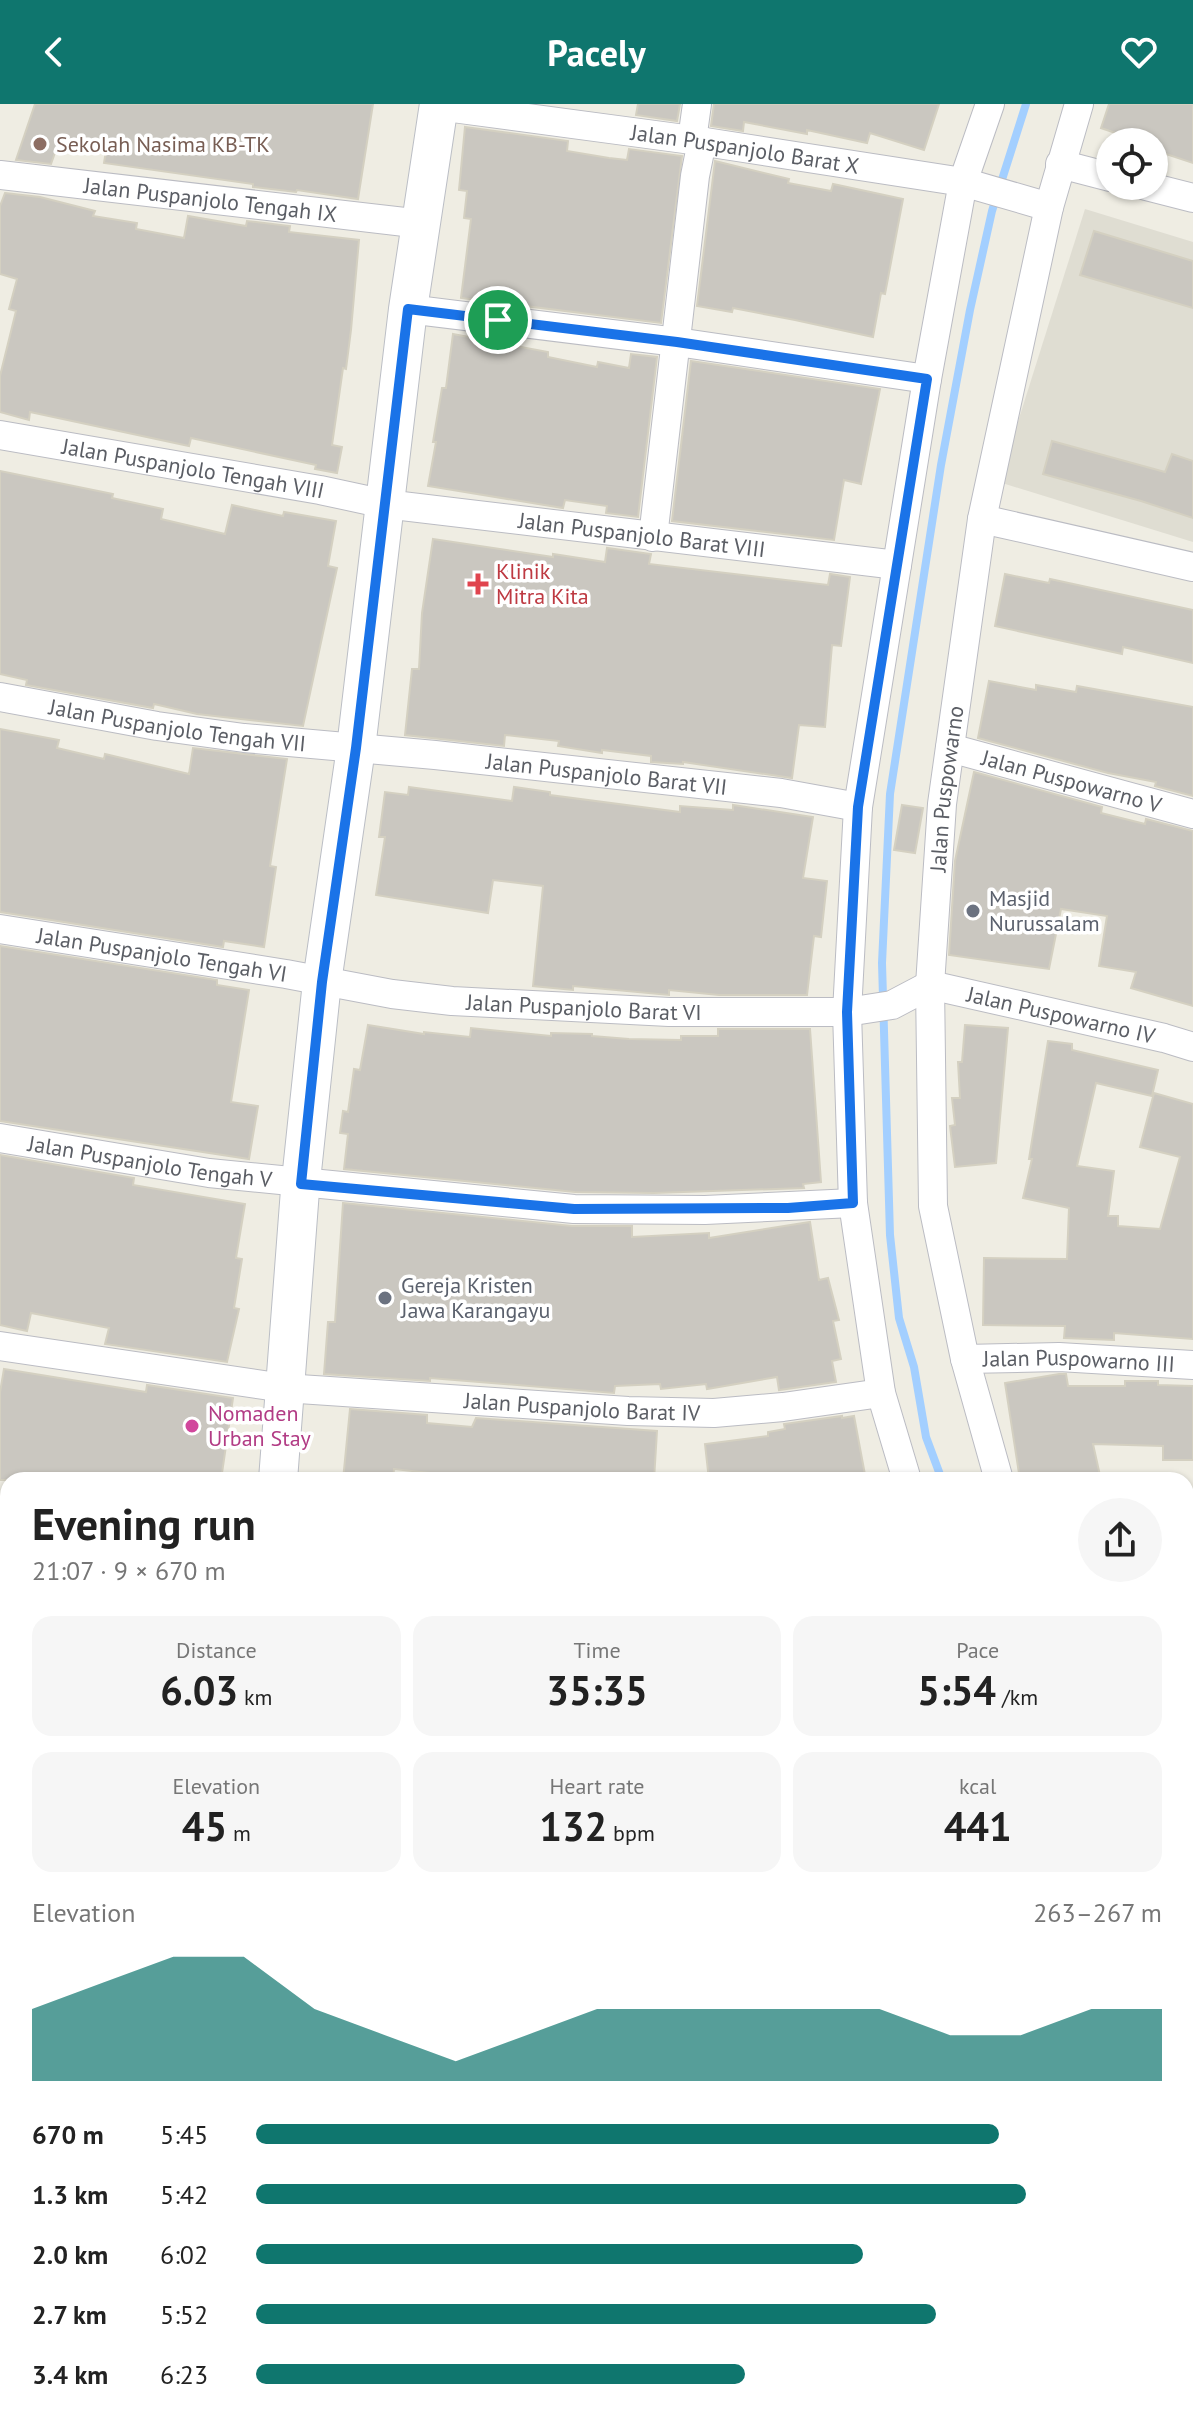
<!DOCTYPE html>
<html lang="en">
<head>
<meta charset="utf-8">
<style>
	:root { --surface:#fff; --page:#f6f6f6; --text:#222; --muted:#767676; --accent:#0f766e }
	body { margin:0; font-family:"PT Sans",sans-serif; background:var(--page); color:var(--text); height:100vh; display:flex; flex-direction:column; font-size:30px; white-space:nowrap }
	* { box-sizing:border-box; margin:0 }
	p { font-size:26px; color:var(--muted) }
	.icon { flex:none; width:44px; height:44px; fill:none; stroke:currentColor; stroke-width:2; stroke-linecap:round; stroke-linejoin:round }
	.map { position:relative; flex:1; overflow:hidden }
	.drawer { position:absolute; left:0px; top:1368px; width:1194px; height:950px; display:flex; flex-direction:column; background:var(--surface); border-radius:24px 24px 0 0; box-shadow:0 2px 6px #0004 }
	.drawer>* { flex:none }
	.controls { position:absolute; left:1096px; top:24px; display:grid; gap:16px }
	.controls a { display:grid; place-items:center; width:72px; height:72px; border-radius:50%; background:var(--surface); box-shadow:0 2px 6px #0004; font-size:40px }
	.pin { position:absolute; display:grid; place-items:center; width:68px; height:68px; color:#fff; margin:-34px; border:4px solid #fff; border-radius:50%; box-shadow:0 2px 8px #0007 }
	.round { display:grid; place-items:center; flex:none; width:84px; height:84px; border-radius:42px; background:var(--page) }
	.head { display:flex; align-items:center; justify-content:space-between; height:136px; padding:0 32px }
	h1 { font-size:44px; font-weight:700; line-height:60px }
	.figures { display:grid; grid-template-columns:repeat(3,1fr); gap:12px; height:136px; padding:8px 32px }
	.figures div { display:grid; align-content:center; border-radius:20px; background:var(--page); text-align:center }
	.figures b { font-size:40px; font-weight:700 }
	.figures small { font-size:22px; font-weight:400 }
	.figures p { font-size:22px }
	.chart { height:224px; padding:16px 32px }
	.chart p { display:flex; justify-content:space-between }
	.chart svg { width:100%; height:144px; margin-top:8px; fill:var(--accent); opacity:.7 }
	ul { padding:0 32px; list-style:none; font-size:26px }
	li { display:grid; grid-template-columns:128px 96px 1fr; align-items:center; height:60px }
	li i { height:20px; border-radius:10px; background:var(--accent) }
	header { display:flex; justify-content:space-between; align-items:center; height:104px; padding:0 32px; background:var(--accent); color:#fff; font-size:36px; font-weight:700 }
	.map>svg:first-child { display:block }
	.education { fill:#dfddd2 }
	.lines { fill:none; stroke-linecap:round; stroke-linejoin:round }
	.stream { stroke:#a3cfff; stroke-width:8 }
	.building { fill:#cac7c0; stroke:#d4d0c1; stroke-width:2 }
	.street-casing { stroke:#bbbcc3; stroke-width:30 }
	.secondary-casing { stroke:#bbbec5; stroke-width:40 }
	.street { stroke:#fff; stroke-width:28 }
	.secondary { stroke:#fff; stroke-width:38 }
	.route-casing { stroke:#fff; stroke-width:16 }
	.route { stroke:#1a73e8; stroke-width:10 }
	.education-dot { fill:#8d6e63; stroke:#fff; stroke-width:3 }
	.health-dot { fill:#e0444e; stroke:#fff; stroke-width:3 }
	.worship-dot { fill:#6b7280; stroke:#fff; stroke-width:3 }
	.hotel-dot { fill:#d1479c; stroke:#fff; stroke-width:3 }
	.labels { text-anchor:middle; stroke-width:7; stroke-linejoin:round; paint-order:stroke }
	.education-label { font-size:22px; fill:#785e54; stroke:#fff; text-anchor:start }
	.street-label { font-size:22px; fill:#5b5e65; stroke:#fff }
	.health-label { font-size:22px; fill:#be3a42; stroke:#fff; text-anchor:start }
	.worship-label { font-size:22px; fill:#5b616d; stroke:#fff; text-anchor:start }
	.hotel-label { font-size:22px; fill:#b23c85; stroke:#fff; text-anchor:start }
</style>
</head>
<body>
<header><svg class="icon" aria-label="back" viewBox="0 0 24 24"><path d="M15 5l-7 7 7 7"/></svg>Pacely<svg class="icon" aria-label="heart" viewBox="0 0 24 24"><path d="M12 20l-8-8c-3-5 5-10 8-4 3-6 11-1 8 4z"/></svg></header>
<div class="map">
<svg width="1193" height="2317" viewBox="0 0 1193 2317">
	<rect width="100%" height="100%" fill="#efede3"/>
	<path class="education" d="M1085 105 1193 138V438L999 378Z"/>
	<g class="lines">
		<path class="stream" d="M942 1376 926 1333 914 1263 899 1214 890 1131 882 859 890 690 941 361 970 206 992 107 1026 0
			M1143 2310 1144 2317"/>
	</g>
	<path class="building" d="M35 0H373L358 95 297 86 296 88 253 83V80L104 59 106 47 61 32 51 60 16 56Z
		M638 0H680L677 17 636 11Z
		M714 0H939L924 46 870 29 867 39 807 26V30L744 18 743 27 711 22Z
		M1109 0H1193V59L1154 46V38H1142L1101 24Z
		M465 23 568 37 567 47 609 54 627 56 629 45 682 52 661 219 461 194 471 115 464 114 467 87 459 86Z
		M715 57 789 75 788 79 831 87 833 80 903 95 885 190 881 189 873 233 795 216 733 204 732 208 697 202Z
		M5 89 40 93 95 107 93 112 137 119 136 125 184 134 188 112 246 122 247 117 290 122 289 128 359 136 351 226 346 265 343 264 332 341 342 343 337 369 315 365 316 361 191 334 189 342 30 308 29 316 0 308V272L16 207 9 205 17 175 0 170V102Z
		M1094 127 1193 157V204L1080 171Z
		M453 230 548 248V253L597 263 598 258 629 264 631 250 657 253 638 413 606 409 607 402 565 396 563 404 428 382 436 338H433L442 284H446Z
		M691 257 880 285 861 380 844 376 834 436 672 417Z
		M1052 337 1165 368 1172 350 1193 357V414L1141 397 1043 370Z
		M0 367 113 390 112 394 163 405 161 415 225 430 232 401 283 412 284 408 336 417 328 462 337 464 303 622 197 610 154 600 153 604 26 581 27 576 0 570Z
		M433 435 553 453V450L605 458 607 444 651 450 649 460 828 481 830 470 850 473 841 542 832 541 825 623 799 621 792 674 683 658V660L651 658V652L602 646V649L558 642 559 637 505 631 504 642 405 631 412 565H419L422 509Z
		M1005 470 1049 479 1050 475 1193 506V559L1123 543 1122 550 995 522Z
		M989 577 1036 586V581L1076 588 1077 582 1193 603V692L1155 682 1156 678 1108 669 978 634Z
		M0 625 59 636 57 644 104 655 105 650 189 670 193 644 287 655 270 762 276 763 264 843 224 837 223 843 0 808Z
		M974 668 1102 703 1101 709 1145 720 1146 715 1193 727V902L1131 884 1136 868 1099 862 1107 812 1061 805 1049 865 949 851 955 757Z
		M409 683 512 697 514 683 550 688V691L680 708V702L733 706V701L813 713 803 774 827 777 821 833 814 832 807 891H719L669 886V891L573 882V886L533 882 543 782 493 776 488 809 376 791 385 733H379L385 688 408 691Z
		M902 701 923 704 915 749 894 746Z
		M0 842 217 876V881L249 886 231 998 258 1002 249 1055 0 1017Z
		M368 921 424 930V928L470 933 471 924 551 932V929L592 930V932L629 935 681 936V932H718V925H810L821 1078 803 1080 804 1084 654 1089 575 1088 344 1065 348 1030 340 1029 343 1007 348 1008 354 965 360 966Z
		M965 921 1008 924 996 1059 955 1063 950 1022 955 1021 952 994H960L958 958H962Z
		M1048 937 1072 940V946L1158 966 1152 992 1096 979 1077 1062 1114 1067 1108 1112H1118V1122L1160 1125 1180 1053 1140 1043 1154 989 1193 1000V1235L1114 1229V1236L1064 1234 1065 1222 983 1221 984 1154 1067 1155 1069 1104 1023 1094 1032 1055H1029Z
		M0 1051 134 1074 133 1081 245 1100 236 1154 242 1155 234 1204 239 1205 227 1258 105 1240 109 1224 31 1209 27 1227 0 1221Z
		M343 1099 572 1122H632V1133L709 1129V1134L810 1118 819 1176 828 1174 839 1216 833 1217 841 1255 832 1257 836 1278 779 1286 777 1273 707 1285 706 1280 661 1285 660 1280 615 1282 614 1289 430 1274V1277L324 1270 328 1218H335Z
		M4 1265 146 1288 147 1281 233 1294 221 1376H0V1288Z
		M1059 1270H1066L1068 1282H1125V1277H1158V1281L1193 1282V1356H1163V1342L1093 1340 1101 1376H1020L1005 1279Z
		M350 1305 427 1311V1319L472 1323 476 1314 657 1327 654 1376H611L549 1370V1376H457V1372L394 1365 393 1376H343Z
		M842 1312V1314L854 1312 866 1376H709L705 1340 768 1332V1328L785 1325 784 1320Z"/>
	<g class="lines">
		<g class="street-casing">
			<g id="street">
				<path id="s1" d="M438 2 692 36 963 78 1049 103"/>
				<path d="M692 36 697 0"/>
				<path d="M1060 60 1110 73"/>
				<path id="s2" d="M0 71 422 120"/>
				<path d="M1146 82 1193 94"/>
				<path d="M408 205 677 238 927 275"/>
				<path id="s3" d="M0 331 320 386 385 400 897 461"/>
				<path d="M982 415 1193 463"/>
				<path d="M653 433 695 72 702 37"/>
				<path id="s4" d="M0 593 157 622 244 634 435 651 781 689 858 703"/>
				<path id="s5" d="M950 644 1193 710"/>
				<path id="s6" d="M0 825 286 870 392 890 452 897 669 908H847L892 901 930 881 1164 934 1193 943"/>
				<path id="s7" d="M0 1034 209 1069 574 1105 705 1106 853 1099"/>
				<path id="s8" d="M0 1242 284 1284 628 1307 714 1309 783 1303 881 1289"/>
				<path id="s9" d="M965 1255 1059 1253 1193 1261"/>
				<path d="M907 1376 881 1289 853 1099 847 908 858 703 927 275 963 78 990 0"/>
				<path id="s10" d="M999 1376 965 1255 933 1102 930 881 942 700 982 415 1049 103 1079 0"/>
				<path d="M0 1473 8 1475"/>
				<path d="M1186 1524 1193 1523"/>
				<path d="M0 1731 8 1732"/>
				<path d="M1186 1757H1193"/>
				<path d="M0 1999H8"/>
				<path d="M1186 2004 1193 2003"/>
				<path d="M1186 2174 1193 2267"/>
				<path d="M1116 2310 1117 2317"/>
			</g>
		</g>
		<g class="secondary-casing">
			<path id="secondary" d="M278 1376 300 1086 322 878 356 644 408 205 439 0
				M256 2317V2310"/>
		</g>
		<use href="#street" class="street"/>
		<use href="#secondary" class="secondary"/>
	</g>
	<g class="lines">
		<g class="route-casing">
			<path id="route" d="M408 205 677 238 927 275 858 703 847 908 853 1099 788 1104 574 1105 301 1080 322 878 356 644Z"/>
		</g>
		<use href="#route" class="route"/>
	</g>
	<circle class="education-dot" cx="40" cy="40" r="8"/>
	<path class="health-dot" d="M474 468h8v8h8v8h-8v8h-8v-8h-8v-8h8z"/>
	<g class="worship-dot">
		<circle cx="973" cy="807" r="8"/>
		<circle cx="385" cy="1194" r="8"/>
	</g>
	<circle class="hotel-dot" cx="192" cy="1322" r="8"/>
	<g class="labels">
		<g class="education-label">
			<text x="56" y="48">Sekolah Nasima KB-TK</text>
		</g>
		<g class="street-label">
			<text dy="8" stroke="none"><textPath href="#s1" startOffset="310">Jalan Puspanjolo Barat X</textPath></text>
			<text dy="8" stroke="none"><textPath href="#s2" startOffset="212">Jalan Puspanjolo Tengah IX</textPath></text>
			<text dy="8" stroke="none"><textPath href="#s3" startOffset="196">Jalan Puspanjolo Tengah VIII</textPath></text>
			<text dy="8" stroke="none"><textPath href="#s3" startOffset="650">Jalan Puspanjolo Barat VIII</textPath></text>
			<text dy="8" stroke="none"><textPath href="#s4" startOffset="180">Jalan Puspanjolo Tengah VII</textPath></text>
			<text dy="8" stroke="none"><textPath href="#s4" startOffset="612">Jalan Puspanjolo Barat VII</textPath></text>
			<text dy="8" stroke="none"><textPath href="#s5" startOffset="126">Jalan Puspowarno V</textPath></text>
			<text dy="8" stroke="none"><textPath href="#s10" startOffset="700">Jalan Puspowarno</textPath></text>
			<text dy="8" stroke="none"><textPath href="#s6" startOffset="164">Jalan Puspanjolo Tengah VI</textPath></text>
			<text dy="8" stroke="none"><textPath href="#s6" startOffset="590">Jalan Puspanjolo Barat VI</textPath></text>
			<text dy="8" stroke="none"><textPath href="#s6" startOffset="1076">Jalan Puspowarno IV</textPath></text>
			<text dy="8" stroke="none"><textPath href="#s7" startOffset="152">Jalan Puspanjolo Tengah V</textPath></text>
			<text dy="8" stroke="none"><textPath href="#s9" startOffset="114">Jalan Puspowarno III</textPath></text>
			<text dy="8" stroke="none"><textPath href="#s8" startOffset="586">Jalan Puspanjolo Barat IV</textPath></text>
		</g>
		<g class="health-label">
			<text x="496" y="475">Klinik<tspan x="496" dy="25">Mitra Kita</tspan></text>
		</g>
		<g class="worship-label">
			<text x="989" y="802">Masjid<tspan x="989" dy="25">Nurussalam</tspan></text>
			<text x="401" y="1189">Gereja Kristen<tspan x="401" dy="25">Jawa Karangayu</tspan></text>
		</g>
		<g class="hotel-label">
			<text x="208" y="1317">Nomaden<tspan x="208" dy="25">Urban Stay</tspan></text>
		</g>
	</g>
</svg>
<div class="controls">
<a><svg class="icon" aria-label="locate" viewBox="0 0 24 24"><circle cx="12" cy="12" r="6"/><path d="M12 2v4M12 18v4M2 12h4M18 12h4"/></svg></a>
</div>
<div class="pin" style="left:498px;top:216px;background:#1e9e55"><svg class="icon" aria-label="arrive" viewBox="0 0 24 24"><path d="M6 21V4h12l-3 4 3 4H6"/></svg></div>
<section class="drawer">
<div class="head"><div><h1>Evening run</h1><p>21:07 · 9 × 670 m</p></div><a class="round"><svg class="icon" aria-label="share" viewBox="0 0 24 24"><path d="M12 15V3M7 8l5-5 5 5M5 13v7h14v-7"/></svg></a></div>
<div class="figures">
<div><p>Distance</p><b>6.03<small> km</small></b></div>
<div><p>Time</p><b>35:35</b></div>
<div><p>Pace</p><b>5:54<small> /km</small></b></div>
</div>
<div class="figures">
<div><p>Elevation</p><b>45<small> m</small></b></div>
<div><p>Heart rate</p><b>132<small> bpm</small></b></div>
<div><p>kcal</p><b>441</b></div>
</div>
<div class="chart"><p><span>Elevation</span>263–267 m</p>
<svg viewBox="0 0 160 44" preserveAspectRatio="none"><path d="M0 44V22L10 14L20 6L30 6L40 22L50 30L60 38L70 30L80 22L90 22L100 22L110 22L120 22L130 30L140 30L150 22L160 22V44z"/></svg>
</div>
<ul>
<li><b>670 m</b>5:45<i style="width:82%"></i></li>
<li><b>1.3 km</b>5:42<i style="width:85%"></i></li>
<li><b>2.0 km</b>6:02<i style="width:67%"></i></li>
<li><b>2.7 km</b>5:52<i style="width:75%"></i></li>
<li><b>3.4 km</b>6:23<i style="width:54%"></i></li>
</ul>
</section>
</div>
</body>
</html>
